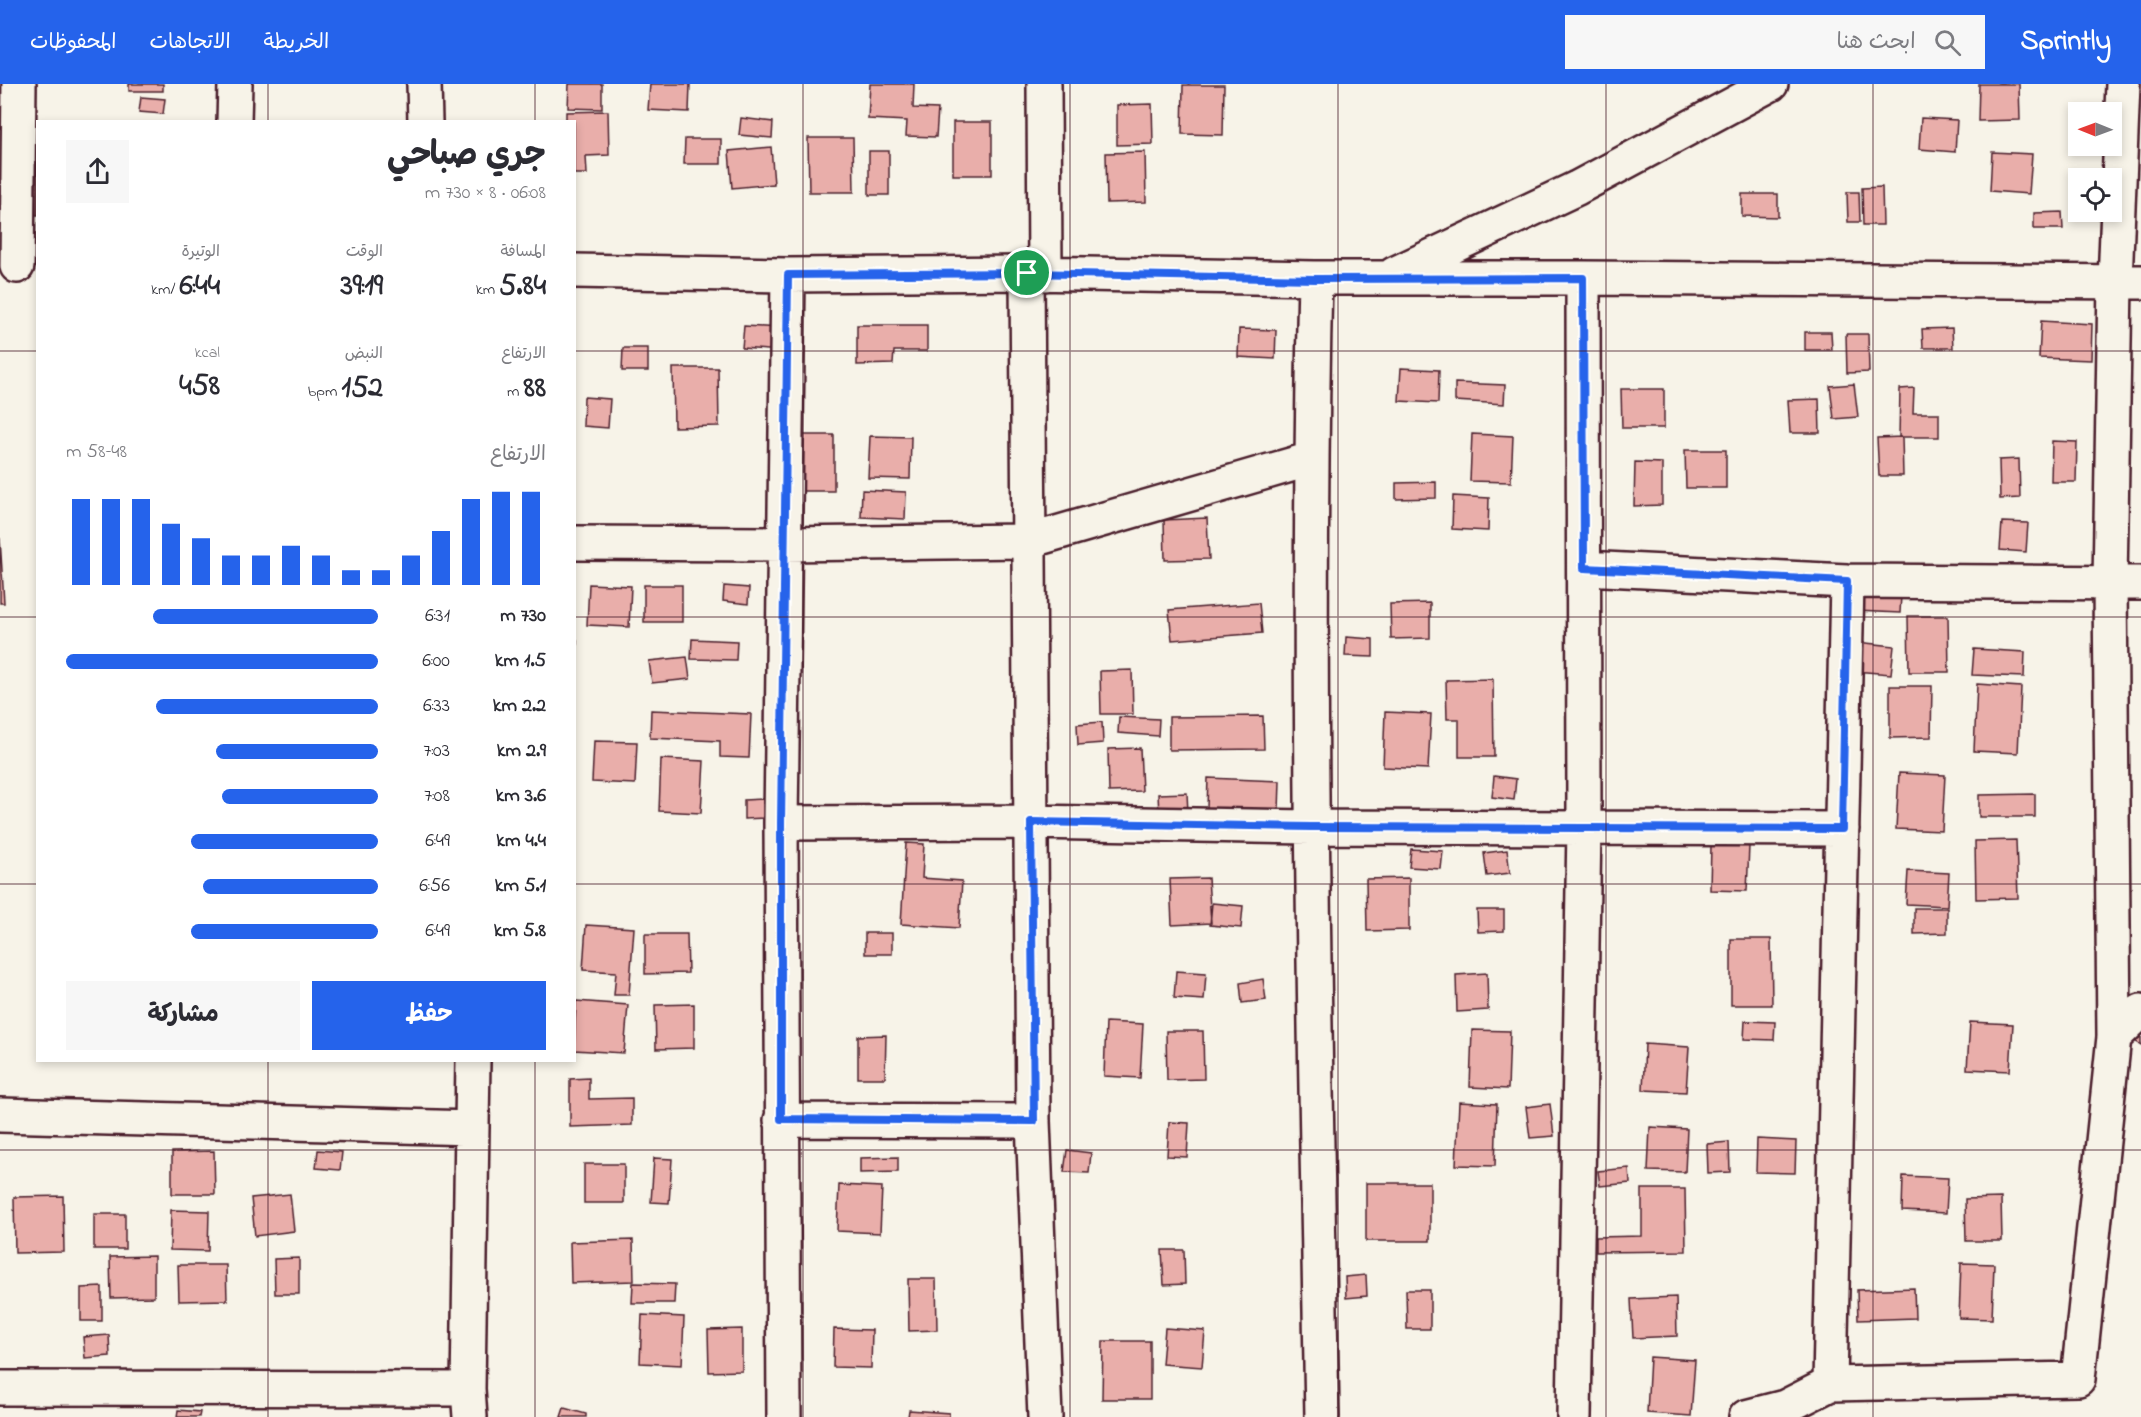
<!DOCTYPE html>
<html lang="ar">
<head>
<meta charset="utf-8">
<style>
	:root { --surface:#fff; --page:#f7f7f7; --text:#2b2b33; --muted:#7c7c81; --accent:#2563eb }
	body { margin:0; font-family:"Indie Flower","Playpen Sans Arabic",sans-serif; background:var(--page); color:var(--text); direction:rtl; height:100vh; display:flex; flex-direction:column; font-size:22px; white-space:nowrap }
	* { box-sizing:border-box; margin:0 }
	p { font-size:20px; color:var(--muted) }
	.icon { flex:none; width:33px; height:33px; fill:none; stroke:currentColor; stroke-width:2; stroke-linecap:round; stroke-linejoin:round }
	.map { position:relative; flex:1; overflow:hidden; direction:ltr }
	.side { position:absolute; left:36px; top:36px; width:540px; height:942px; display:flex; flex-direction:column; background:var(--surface); border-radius:0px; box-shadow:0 3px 9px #0003; direction:rtl }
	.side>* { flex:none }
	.needle { width:39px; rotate:271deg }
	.fabs { position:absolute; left:2068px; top:18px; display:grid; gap:12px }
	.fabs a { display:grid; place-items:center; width:54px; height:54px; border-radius:0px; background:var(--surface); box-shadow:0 3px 9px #0003; font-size:30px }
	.pin { position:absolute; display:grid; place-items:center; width:51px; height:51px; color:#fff; margin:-26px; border:3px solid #fff; border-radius:50%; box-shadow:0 2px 6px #0007 }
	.round { display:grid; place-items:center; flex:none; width:63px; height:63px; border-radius:0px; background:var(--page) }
	.headline { display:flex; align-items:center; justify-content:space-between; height:102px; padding:0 30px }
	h1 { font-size:33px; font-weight:700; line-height:45px }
	.figures { display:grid; grid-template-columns:repeat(3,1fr); gap:9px; height:102px; padding:6px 30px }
	.figures div { display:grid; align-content:center }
	.figures b { font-size:30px; font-weight:700 }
	.figures small { font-size:16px; font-weight:400 }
	.figures p { font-size:16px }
	.chart { height:168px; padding:12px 30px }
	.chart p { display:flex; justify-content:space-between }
	.chart svg { width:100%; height:108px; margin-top:6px; stroke:var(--accent); stroke-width:6 }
	.button { display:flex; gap:12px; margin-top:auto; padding:12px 30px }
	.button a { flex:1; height:69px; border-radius:0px; background:var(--accent); color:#fff; font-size:24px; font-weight:700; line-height:69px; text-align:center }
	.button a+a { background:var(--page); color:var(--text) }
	ul { padding:0 30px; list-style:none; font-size:20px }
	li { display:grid; grid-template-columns:96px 72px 1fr; align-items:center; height:45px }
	li i { height:15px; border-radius:8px; background:var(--accent) }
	header { display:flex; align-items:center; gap:36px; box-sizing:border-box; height:84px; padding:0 30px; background:var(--accent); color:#fff }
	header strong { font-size:28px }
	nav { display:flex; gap:33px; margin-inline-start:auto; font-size:21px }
	.search { width:420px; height:54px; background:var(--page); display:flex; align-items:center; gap:15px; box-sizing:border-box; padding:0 21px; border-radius:0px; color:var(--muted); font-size:22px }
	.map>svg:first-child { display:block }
	.building { fill:#e9aeaa; stroke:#4a1f2b; stroke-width:1.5 }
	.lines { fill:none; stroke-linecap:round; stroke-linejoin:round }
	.minor-casing { stroke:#4a1f2b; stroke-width:38 }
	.minor { stroke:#f7f3e8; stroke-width:33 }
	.route-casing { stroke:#fff; stroke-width:12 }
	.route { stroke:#2563eb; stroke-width:8 }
	.grid { fill:none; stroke:#4a1f2b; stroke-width:1.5; stroke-opacity:0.55 }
</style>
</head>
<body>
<header>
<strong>Sprintly</strong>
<div class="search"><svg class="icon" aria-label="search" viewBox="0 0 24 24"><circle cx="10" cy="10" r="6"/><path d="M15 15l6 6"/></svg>ابحث هنا</div>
<nav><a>الخريطة</a><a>الاتجاهات</a><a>المحفوظات</a></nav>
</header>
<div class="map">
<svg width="2141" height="1333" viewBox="0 0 2141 1333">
	<rect width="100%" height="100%" fill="#f7f3e8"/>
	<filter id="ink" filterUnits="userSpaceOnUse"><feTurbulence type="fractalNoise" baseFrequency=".0167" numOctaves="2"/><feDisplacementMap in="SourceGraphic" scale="12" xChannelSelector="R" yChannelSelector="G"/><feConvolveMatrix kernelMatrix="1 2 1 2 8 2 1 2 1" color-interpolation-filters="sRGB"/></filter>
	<g filter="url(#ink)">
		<path class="building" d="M129 0H163V7H129Z
			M569 0H602V25L568 24Z
			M650 0H690L689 28 648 26Z
			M870 0H914L913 24 938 25 936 53 906 52 907 37 868 35Z
			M1979 0H2019L2020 36 1978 37Z
			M1183 1H1224L1223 51 1182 50Z
			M141 13 165 15 163 30 139 28Z
			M1152 20 1153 60 1117 61V21Z
			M608 27 609 71 586 72 587 90H574V38H566V28Z
			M741 34 773 38 772 54 739 51Z
			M1921 34 1957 36 1955 68 1919 65Z
			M953 38H992V91H953Z
			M808 54H853L854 108H809Z
			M685 55H721V80H684Z
			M34 60H38V131H36Z
			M771 63 774 100 732 104 729 67Z
			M869 67H889V111H869Z
			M1145 68 1146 118 1107 119 1106 69Z
			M1992 68 2032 70 2029 110 1990 107Z
			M1882 103 1883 141H1863L1862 104Z
			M1847 108H1859L1860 138H1848Z
			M1742 110H1778V133L1742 132Z
			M2062 128 2063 145H2034V129Z
			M2041 237 2092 240 2091 276 2039 274Z
			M857 241H927V267H894L893 280 857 281Z
			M744 242 782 244 781 267 742 264Z
			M1952 244 1953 264H1923L1922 245Z
			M1239 245 1276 246 1275 275 1238 273Z
			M1805 248H1831L1832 266H1805Z
			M1846 250H1868L1869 288 1847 289Z
			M623 264H648V287H622Z
			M673 284H718L719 342 674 343Z
			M1401 284 1439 286 1438 319 1399 317Z
			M1455 299 1505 301 1504 320 1455 317Z
			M1854 300 1858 333 1834 335 1830 302Z
			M1914 304 1913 329H1939V353H1899L1900 305Z
			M1621 305H1664V344H1622Z
			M584 313 610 315 608 344 583 342Z
			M1819 315 1820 349H1790L1788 316Z
			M1472 350 1513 352 1511 398 1470 397Z
			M790 351H834V407H789Z
			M870 352 911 353 910 395 868 394Z
			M1902 353 1903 392H1879L1877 354Z
			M2052 357 2077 358 2076 398H2051Z
			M1685 366H1726V404H1686Z
			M2019 375 2020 414 2000 415 1999 376Z
			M1635 378 1662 379V421L1634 422Z
			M1436 398V414L1396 415V399Z
			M862 406 906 408 905 435 861 433Z
			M1453 412 1489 414 1488 447 1452 445Z
			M1207 434 1209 475 1165 476 1164 436Z
			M2002 438 2028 439 2026 468 2000 466Z
			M0 454 4 519H0Z
			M589 500 631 502 629 543 587 541Z
			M644 501H682V538H644Z
			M724 502 749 504 748 520 723 517Z
			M1857 509 1901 511 1900 529 1856 527Z
			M1259 519 1262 549 1172 556 1169 526Z
			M1430 519V554L1391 555 1390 520Z
			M1908 532H1948L1949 588H1909Z
			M1346 553 1373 555V573L1345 572Z
			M692 555 737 557 736 576 691 575Z
			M574 556H577L576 577H574Z
			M1856 558 1894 562 1891 590 1854 587Z
			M1974 565 2025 568 2024 593 1972 591Z
			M687 573 690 595 652 599 649 577Z
			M1132 586 1133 630H1101L1100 587Z
			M1493 595 1494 673H1459V635H1447L1446 596Z
			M1977 600 2021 603 2018 669 1974 667Z
			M1890 602H1932L1931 653 1890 654Z
			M651 626 751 630 749 674 720 673V657L650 654Z
			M1385 628 1431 630 1428 685 1383 683Z
			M1263 632 1264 665 1169 666V633Z
			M1119 633 1159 635 1158 652 1118 649Z
			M1102 638 1103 659 1078 661 1077 640Z
			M594 657 637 658 635 700 592 698Z
			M1140 664 1142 707 1109 708 1108 665Z
			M661 675 704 677 701 729 659 727Z
			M1899 689 1945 691 1942 747 1896 745Z
			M1494 692 1516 695 1514 716 1492 713Z
			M1208 694 1280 697 1279 727 1207 724Z
			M1187 709 1188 729 1159 730 1158 710Z
			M2035 710V733H1979V711Z
			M763 715 764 734 744 735V716Z
			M2016 756 2018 814 1976 815 1975 757Z
			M906 759 924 760 922 794 962 797 959 844 901 840Z
			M1711 761 1749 762 1747 807 1710 806Z
			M1411 765 1443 767 1441 785 1409 783Z
			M1507 766 1510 789 1487 792 1484 769Z
			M1908 787 1949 789 1947 822 1906 820Z
			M1208 794 1211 839 1172 841 1170 795Z
			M1409 794V846L1367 847 1366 795Z
			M1212 819 1243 822 1241 844 1210 841Z
			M1914 824H1947V849L1914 850Z
			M1477 826H1504V847L1478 848Z
			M586 841 634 844 629 911H614L616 888 583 886Z
			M865 849H892V870H865Z
			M645 850H687L688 889 645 890Z
			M1731 855H1771L1772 921H1731Z
			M1176 887 1206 889 1204 916 1174 914Z
			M1487 889 1488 926 1457 928 1456 891Z
			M1263 895 1266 916 1242 919 1240 899Z
			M576 917 628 921 624 969 574 966Z
			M694 920V964L656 965 655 921Z
			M2141 936V961L2130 954Z
			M1745 937 1775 938 1774 956 1744 955Z
			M1106 938 1143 940 1140 994 1104 992Z
			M1970 938 2013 940 2010 987 1967 985Z
			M1472 946 1510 947 1508 1005 1470 1003Z
			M1166 947H1203L1204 995 1167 996Z
			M886 951 885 994H858V952Z
			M1645 960 1689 963 1686 1008 1643 1006Z
			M589 994V1015L632 1014V1041L570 1043V995Z
			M1459 1018 1497 1020 1495 1082 1456 1081Z
			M1550 1020 1554 1052 1530 1054 1526 1023Z
			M1169 1038 1189 1039 1187 1073 1167 1072Z
			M1650 1043 1687 1045 1685 1088 1648 1087Z
			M1757 1055 1796 1057 1795 1089 1756 1088Z
			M1729 1058 1730 1088 1708 1089 1707 1060Z
			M318 1066 342 1068 340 1086 316 1084Z
			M1067 1066 1091 1069 1089 1089 1064 1088Z
			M214 1067 215 1110H172V1068Z
			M898 1073V1088L860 1089V1074Z
			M654 1074 672 1075 669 1119 651 1118Z
			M584 1080H624V1119H584Z
			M1629 1084 1630 1099 1600 1102 1598 1087Z
			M1903 1092 1948 1094 1946 1129 1902 1127Z
			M1366 1099H1430V1157H1366Z
			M839 1101 882 1103 880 1149 837 1147Z
			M1642 1105H1685L1686 1167 1596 1168V1153L1642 1152Z
			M290 1110 294 1147 255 1152 251 1114Z
			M63 1112 64 1168 15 1169 14 1113Z
			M2001 1114 2002 1157H1966L1965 1115Z
			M171 1126 209 1127 208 1167 170 1166Z
			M94 1130H125V1165H94Z
			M633 1156 634 1197 571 1199 570 1158Z
			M1162 1166H1184L1185 1200 1164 1201Z
			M154 1172V1213L111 1214 110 1173Z
			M299 1174V1210H275L274 1175Z
			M1961 1179 1994 1180 1992 1235 1959 1234Z
			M178 1181H226L227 1216 179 1217Z
			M1366 1191 1367 1212 1346 1214 1345 1193Z
			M908 1195H936L937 1246 909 1247Z
			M633 1199 675 1200 674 1219H632Z
			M102 1203V1237H81V1204Z
			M1914 1204 1915 1234 1858 1236 1857 1206Z
			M1406 1206H1430V1245H1407Z
			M1676 1213 1677 1252 1633 1254 1631 1215Z
			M642 1231 684 1233 682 1281 640 1279Z
			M1165 1244 1205 1247 1202 1283 1162 1280Z
			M742 1245V1287L709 1288 708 1246Z
			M834 1245 872 1246 871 1284 833 1283Z
			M109 1251 110 1272 85 1274 83 1253Z
			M1103 1257H1150V1315H1102Z
			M1650 1273 1695 1276 1691 1332 1647 1329Z
			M564 1324 586 1330V1333H561Z
			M178 1326 200 1328 199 1333H177Z
			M909 1326 949 1329V1333H908Z"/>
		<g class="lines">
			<g class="minor-casing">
				<path id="minor" d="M424 0 425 38
					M1044 0 1045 190
					M234 38 235 0
					M17 182 19 0
					M574 187 788 191 1027 189 1315 194H1583L2141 198
					M1027 189 1033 1037 1045 1333
					M1394 190 1577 104 1771 0
					M1315 194C1306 574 1315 953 1322 1333
					M574 459 784 460 1029 457 1311 375
					M1584 484 1847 497 2141 499
					M781 739 1031 738 1311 743 1842 745
					M2114 953 2110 499 2115 198 2123 0
					M0 1031 472 1044
					M781 1036 1033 1037
					M1830 1300 1847 497
					M0 1304 468 1305
					M470 1333 468 1305 473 976
					M784 1333 781 739 788 191
					M1574 1333 1584 743 1583 194
					M1746 1333 1785 1323 1830 1300 2078 1295 2114 953 2141 927"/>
			</g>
			<use href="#minor" class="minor"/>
		</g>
	</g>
	<g class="lines" filter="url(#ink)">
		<g class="route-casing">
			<path id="route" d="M1027 189 1315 195 1583 194 1584 484 1847 497 1842 745 1311 743 1031 738 1034 1037 781 1035V740L788 191Z"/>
		</g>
		<use href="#route" class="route"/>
	</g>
	<path class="grid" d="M268 0V38M535 0V38M803 0V1333M1070 0V1333M1338 0V1333M1606 0V1333M1873 0V1333M0 267H38M574 267H2141M0 533H38M574 533H2141M0 800H38M574 800H2141M268 976V1333M535 976V1333M0 1066H2141"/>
</svg>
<div class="fabs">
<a><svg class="needle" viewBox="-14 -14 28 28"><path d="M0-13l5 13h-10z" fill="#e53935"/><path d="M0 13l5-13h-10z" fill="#7c7c81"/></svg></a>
<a><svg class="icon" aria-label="locate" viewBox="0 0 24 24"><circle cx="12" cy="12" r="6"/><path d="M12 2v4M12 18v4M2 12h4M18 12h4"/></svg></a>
</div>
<div class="pin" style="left:1027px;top:189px;background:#1e9e55"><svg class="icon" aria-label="arrive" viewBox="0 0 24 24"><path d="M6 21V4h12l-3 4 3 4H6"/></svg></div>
<section class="side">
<div class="headline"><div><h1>جري صباحي</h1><p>06:08 · 8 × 730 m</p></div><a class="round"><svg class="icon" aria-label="share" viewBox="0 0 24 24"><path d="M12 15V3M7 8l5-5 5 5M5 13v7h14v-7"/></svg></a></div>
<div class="figures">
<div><p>المسافة</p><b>5.84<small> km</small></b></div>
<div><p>الوقت</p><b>39:19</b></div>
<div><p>الوتيرة</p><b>6:44<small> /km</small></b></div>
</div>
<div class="figures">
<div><p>الارتفاع</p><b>88<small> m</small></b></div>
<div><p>النبض</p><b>152<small> bpm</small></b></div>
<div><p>kcal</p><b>458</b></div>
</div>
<div class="chart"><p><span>الارتفاع</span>48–58 m</p>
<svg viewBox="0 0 160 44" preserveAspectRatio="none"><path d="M5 44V9M15 44V9M25 44V9M35 44V19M45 44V25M55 44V32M65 44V32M75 44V28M85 44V32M95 44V38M105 44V38M115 44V32M125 44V22M135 44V9M145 44V6M155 44V6"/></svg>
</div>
<ul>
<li><b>730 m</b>6:31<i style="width:72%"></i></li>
<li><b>1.5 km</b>6:00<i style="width:100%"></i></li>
<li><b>2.2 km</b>6:33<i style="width:71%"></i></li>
<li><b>2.9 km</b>7:03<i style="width:52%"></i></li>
<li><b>3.6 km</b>7:08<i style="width:50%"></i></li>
<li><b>4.4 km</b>6:49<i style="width:60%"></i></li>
<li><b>5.1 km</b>6:56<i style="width:56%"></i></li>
<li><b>5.8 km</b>6:49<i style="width:60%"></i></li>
</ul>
<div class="button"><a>حفظ</a><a>مشاركة</a></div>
</section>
</div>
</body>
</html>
